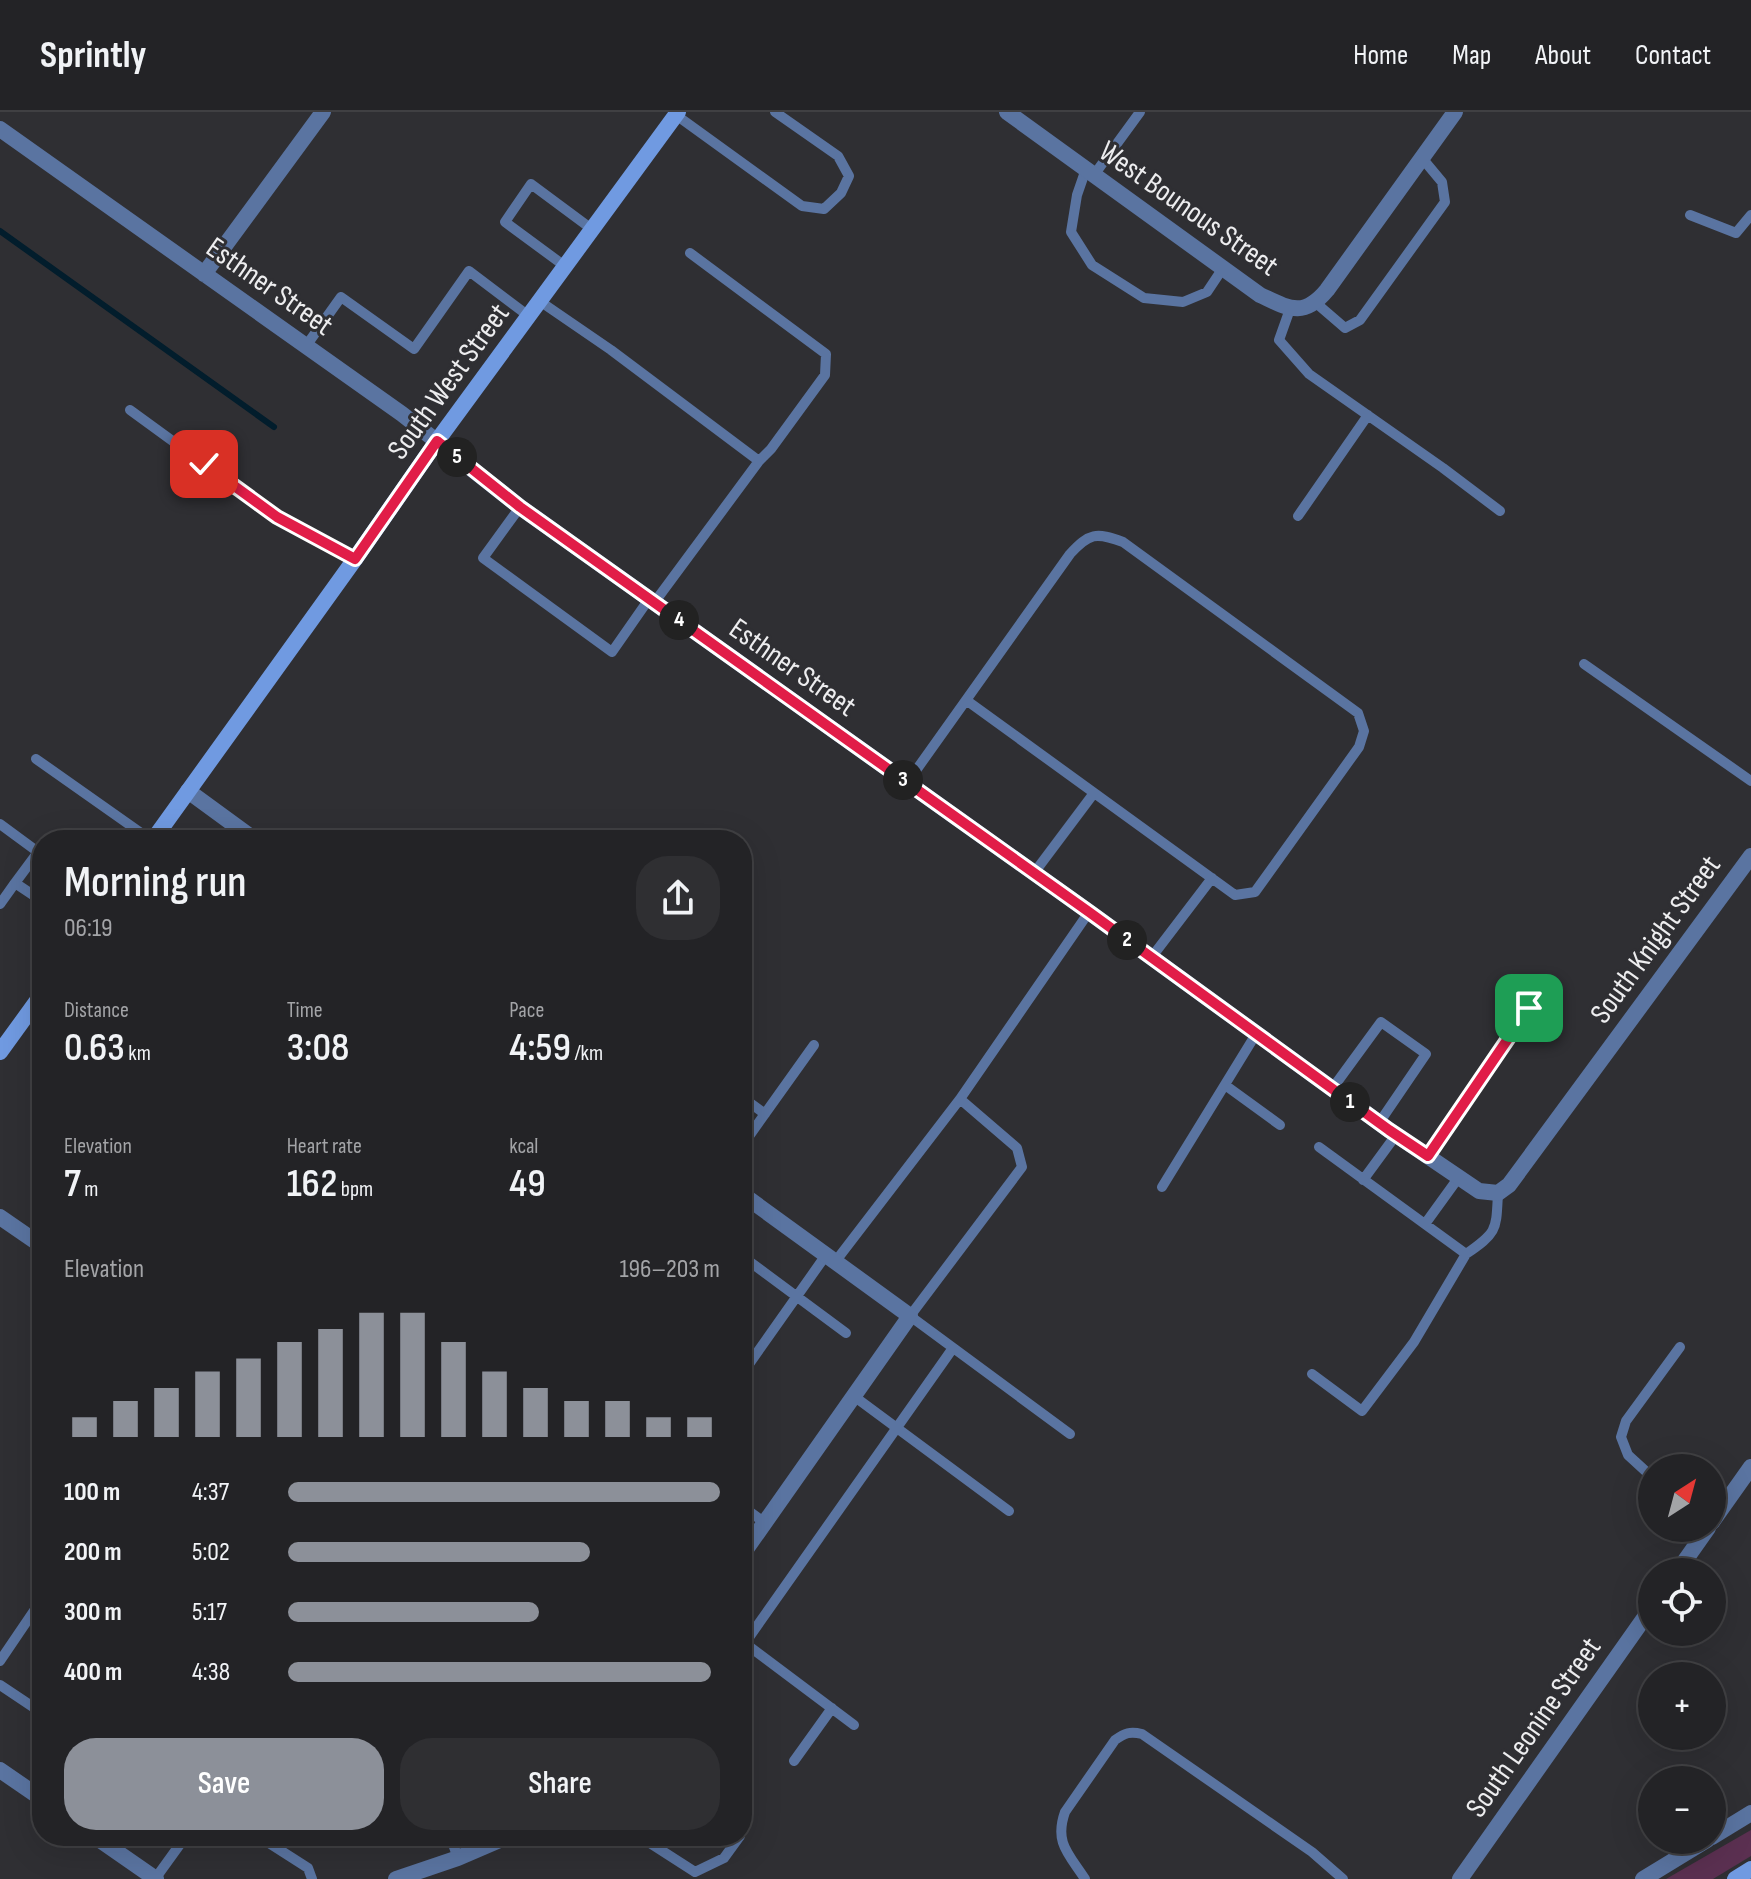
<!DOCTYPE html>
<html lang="en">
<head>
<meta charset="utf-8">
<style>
	:root { --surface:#232326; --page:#2f2f32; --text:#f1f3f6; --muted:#a3a4a7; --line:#404043; --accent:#8c9099 }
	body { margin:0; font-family:"Sofia Sans Condensed",sans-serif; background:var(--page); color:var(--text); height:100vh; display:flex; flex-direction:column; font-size:30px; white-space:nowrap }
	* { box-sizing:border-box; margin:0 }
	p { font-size:26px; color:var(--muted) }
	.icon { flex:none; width:44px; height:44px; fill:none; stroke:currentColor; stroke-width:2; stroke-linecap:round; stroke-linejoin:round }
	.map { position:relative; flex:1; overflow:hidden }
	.drawer { position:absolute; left:32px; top:718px; width:720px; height:1016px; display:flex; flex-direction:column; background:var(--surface); border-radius:32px; box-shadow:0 8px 32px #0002,0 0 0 2px var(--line) }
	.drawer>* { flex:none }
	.needle { width:52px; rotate:36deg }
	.fabs { position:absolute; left:1638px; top:1342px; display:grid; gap:16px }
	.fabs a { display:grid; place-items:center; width:88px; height:88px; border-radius:50%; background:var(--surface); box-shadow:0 8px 32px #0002,0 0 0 2px var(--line); font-size:40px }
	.pin { position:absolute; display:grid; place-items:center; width:68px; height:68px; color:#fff; margin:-34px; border-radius:16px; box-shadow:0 4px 12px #0006 }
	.km { position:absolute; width:40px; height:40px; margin:-20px; border-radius:50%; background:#222; color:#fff; font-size:22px; line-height:40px; text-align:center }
	.round { display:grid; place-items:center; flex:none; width:84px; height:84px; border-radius:32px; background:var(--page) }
	.overview { display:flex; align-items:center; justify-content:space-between; height:136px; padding:0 32px }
	h1 { font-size:44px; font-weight:600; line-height:60px }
	.stats { display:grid; grid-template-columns:repeat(3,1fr); gap:12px; height:136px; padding:8px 32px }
	.stats div { display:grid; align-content:center }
	.stats b { font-size:40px; font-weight:600 }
	.stats small { font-size:22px; font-weight:400 }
	.stats p { font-size:22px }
	.chart { height:224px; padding:16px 32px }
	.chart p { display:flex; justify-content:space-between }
	.chart svg { width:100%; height:144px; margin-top:8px; stroke:var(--accent); stroke-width:6 }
	.cta { display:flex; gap:16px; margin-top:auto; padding:16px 32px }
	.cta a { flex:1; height:92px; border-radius:32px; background:var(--accent); color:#fff; font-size:32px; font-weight:600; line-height:92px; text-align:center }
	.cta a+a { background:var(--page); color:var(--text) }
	ul { padding:0 32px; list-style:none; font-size:26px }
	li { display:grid; grid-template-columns:128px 96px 1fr; align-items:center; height:60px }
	li i { height:20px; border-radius:10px; background:var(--accent) }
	header { display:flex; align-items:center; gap:48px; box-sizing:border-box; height:112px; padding:0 40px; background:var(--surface); border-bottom:2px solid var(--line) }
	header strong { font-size:38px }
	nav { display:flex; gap:44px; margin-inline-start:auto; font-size:28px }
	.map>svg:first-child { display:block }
	.green { fill:#5b3051 }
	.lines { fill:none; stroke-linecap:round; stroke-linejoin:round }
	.stream { stroke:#021d2c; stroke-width:6 }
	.service { stroke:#5a74a1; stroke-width:10 }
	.minor { stroke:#5a74a1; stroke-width:16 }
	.secondary { stroke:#709ae1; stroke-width:16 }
	.route-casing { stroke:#fff; stroke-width:16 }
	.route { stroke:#e11d48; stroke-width:10 }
	.labels { text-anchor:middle; stroke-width:6; stroke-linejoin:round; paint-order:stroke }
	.street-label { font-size:30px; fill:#ededef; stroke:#2f2f33 }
</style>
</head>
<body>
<header>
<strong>Sprintly</strong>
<nav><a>Home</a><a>Map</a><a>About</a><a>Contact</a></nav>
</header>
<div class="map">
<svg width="1751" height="1767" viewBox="0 0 1751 1767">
	<rect width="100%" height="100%" fill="#2f2f33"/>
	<path class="green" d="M1751 1718V1744L1713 1767H1666Z"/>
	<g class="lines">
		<path class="stream" d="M0 119 274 315"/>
		<path class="service" d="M676 3 802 94 824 97 841 81 849 64 838 44 775 0
			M1086 57 1077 83 1071 120 1092 153 1144 186 1183 190 1207 180 1223 156
			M1094 63 1140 0
			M1690 103 1736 121 1751 103
			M566 155 505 110 531 72 593 118
			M541 190 611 238 759 349 771 337 825 263 826 242 690 141
			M1316 191 1345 216 1360 208 1445 90 1442 70 1422 46
			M1290 197 1279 228 1309 262 1443 356 1500 399
			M306 234 341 185 414 237 469 159 530 205
			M130 298 277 405 355 447
			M520 395 483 446 612 540 649 487
			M1298 404 1368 303
			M654 491 759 349
			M1584 552 1751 669
			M36 647 151 728
			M907 671 1070 442C1089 421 1096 420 1123 430L1358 601 1364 619 1359 635 1255 780 1235 783 966 588
			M0 712 38 740 15 771 42 789
			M1034 761 1094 681
			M0 792 15 771
			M1151 846 1212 766
			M1225 973 1280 1013
			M1332 977 1381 910 1426 942 1379 1011
			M742 985 765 1002
			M742 1034 814 933
			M1319 1035 1466 1142C1498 1120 1496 1118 1498 1081
			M1428 1044 1529 896
			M1363 1068 1396 1023
			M1162 1075 1256 922
			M1425 1112 1459 1065
			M742 1144 846 1221
			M835 1150 960 987
			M742 1262 826 1143
			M1312 1262 1362 1299 1414 1230 1466 1142
			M855 1285 1009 1399
			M1070 1322 910 1204 1022 1055 1017 1036 960 987 1089 800
			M1652 1365 1628 1343 1621 1325 1626 1309 1680 1235
			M742 1394 765 1411
			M742 1529 854 1613
			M745 1531 953 1236
			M0 1549 42 1487
			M0 1573 42 1601
			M794 1649 832 1596
			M258 1724 308 1756 312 1767
			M450 1724 458 1746
			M639 1724 695 1760 724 1746 740 1724
			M113 1737 123 1724
			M155 1767 186 1724
			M1085 1767C1069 1742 1054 1731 1065 1700L1115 1628C1125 1621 1130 1619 1142 1622L1312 1740 1343 1767"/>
		<path class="minor" d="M1007 0 1260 183C1288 196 1303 207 1327 178L1455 0
			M0 17 402 302 520 395 1089 800 1389 1018 1479 1079 1498 1081 1509 1073 1751 744
			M204 162 323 0
			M188 679 255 728
			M742 1082 910 1204 742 1443
			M0 1105 42 1134
			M1712 1410 1751 1355
			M1677 1460 1708 1416
			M0 1658 42 1687
			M94 1724 156 1767
			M1712 1725 1751 1701
			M396 1767 458 1746 509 1724
			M1460 1767 1652 1495
			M1643 1767 1707 1728"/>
		<path class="secondary" d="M153 728 355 447 437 329 678 0
			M0 940 42 882
			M1735 1767 1751 1757"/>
	</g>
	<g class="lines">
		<g class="route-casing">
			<path id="route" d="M204 352 277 405 355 447 437 329 520 395 1089 800 1389 1018 1428 1044 1529 896"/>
		</g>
		<use href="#route" class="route"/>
	</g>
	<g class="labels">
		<g class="street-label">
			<text transform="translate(1189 96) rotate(35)" y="10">West Bounous Street</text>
			<text transform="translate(270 174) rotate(35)" y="10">Esthner Street</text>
			<text transform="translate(448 269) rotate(-54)" y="10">South West Street</text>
			<text transform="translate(793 555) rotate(35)" y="10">Esthner Street</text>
			<text transform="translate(1655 827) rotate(-54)" y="10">South Knight Street</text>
			<text transform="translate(1533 1615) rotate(-55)" y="10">South Leonine Street</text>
		</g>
	</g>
</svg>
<div class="fabs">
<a><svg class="needle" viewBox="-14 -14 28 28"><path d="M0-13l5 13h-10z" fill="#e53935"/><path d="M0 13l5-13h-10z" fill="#a3a4a7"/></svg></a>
<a><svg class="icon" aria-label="locate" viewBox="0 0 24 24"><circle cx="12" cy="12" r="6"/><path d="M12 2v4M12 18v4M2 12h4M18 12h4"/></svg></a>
<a>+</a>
<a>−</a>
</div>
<div class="pin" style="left:1529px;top:896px;background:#1e9e55"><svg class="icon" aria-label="arrive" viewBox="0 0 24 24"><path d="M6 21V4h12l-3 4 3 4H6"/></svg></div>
<div class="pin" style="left:204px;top:352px;background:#d93025"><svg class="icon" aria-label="check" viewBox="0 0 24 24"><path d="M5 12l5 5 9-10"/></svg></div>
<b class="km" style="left:1350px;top:990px">1</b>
<b class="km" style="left:1127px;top:828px">2</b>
<b class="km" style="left:903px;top:668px">3</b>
<b class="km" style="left:679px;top:508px">4</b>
<b class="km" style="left:457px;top:345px">5</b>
<section class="drawer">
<div class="overview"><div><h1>Morning run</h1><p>06:19</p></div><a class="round"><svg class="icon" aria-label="share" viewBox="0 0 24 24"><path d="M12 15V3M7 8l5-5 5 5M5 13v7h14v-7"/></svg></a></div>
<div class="stats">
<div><p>Distance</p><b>0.63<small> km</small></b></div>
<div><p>Time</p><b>3:08</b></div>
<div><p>Pace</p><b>4:59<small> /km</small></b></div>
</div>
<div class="stats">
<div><p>Elevation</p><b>7<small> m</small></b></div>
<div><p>Heart rate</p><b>162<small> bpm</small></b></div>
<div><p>kcal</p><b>49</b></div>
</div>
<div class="chart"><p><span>Elevation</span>196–203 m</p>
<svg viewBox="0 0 160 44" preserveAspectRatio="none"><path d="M5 44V38M15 44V33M25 44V29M35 44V24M45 44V20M55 44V15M65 44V11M75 44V6M85 44V6M95 44V15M105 44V24M115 44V29M125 44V33M135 44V33M145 44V38M155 44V38"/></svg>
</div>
<ul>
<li><b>100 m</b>4:37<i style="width:100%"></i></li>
<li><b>200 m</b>5:02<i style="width:70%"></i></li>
<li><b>300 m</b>5:17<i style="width:58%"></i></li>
<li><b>400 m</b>4:38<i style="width:98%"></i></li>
</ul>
<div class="cta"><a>Save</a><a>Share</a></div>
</section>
</div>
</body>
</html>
